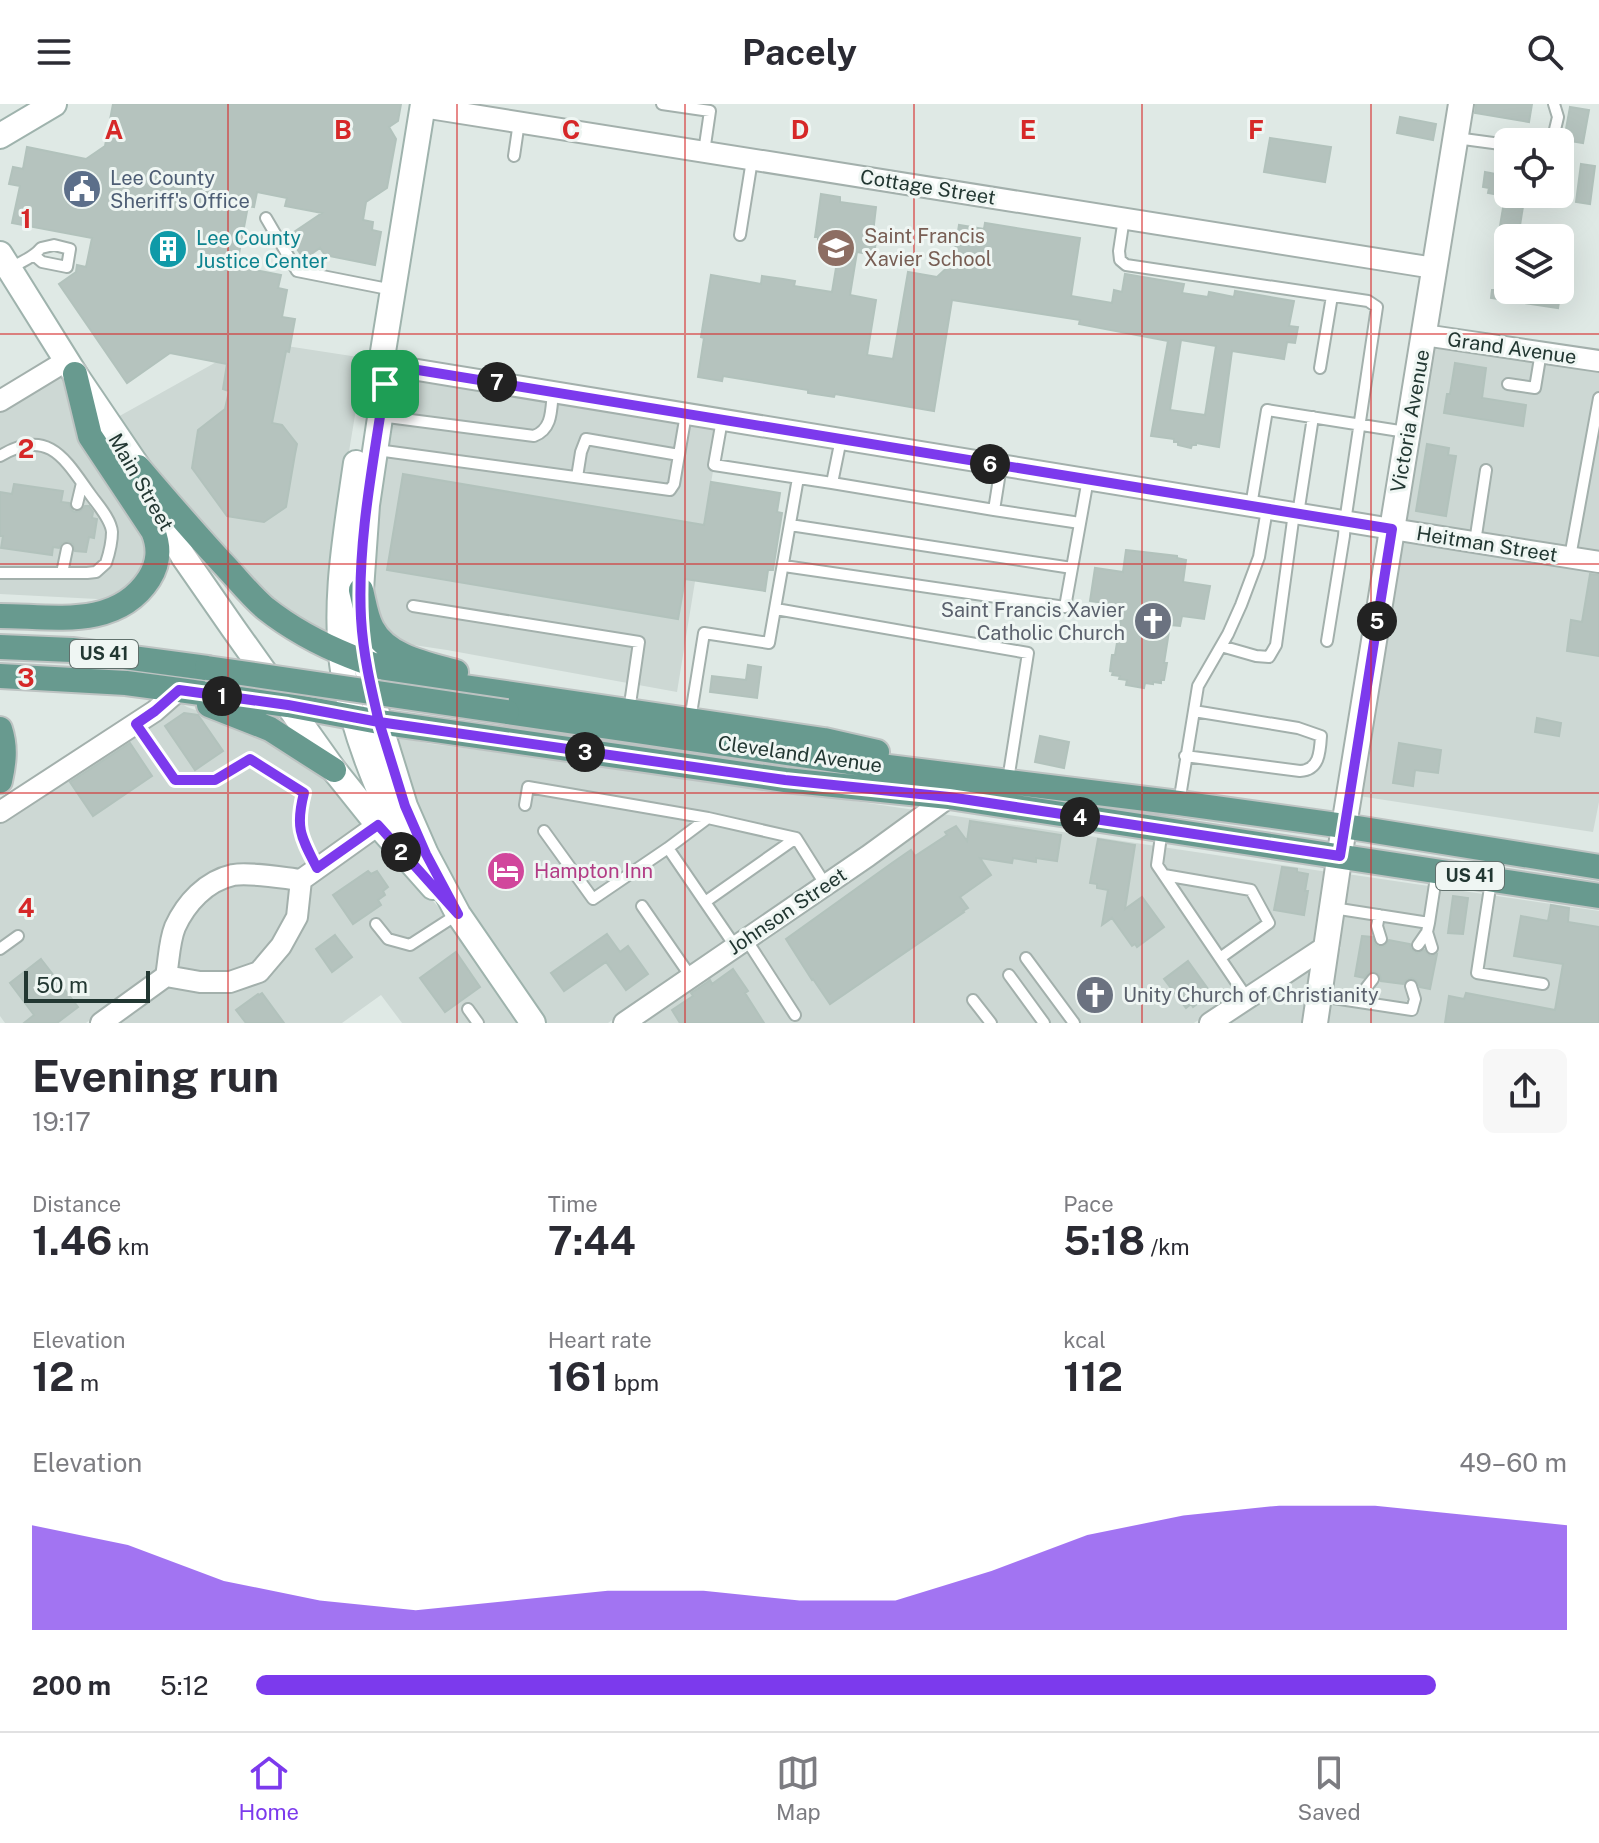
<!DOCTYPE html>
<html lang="en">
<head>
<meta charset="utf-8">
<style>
	:root { --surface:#fff; --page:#f7f7f7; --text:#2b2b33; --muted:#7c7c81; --line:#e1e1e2; --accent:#7c3aed }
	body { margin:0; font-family:"Public Sans",sans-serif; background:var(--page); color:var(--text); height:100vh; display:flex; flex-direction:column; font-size:30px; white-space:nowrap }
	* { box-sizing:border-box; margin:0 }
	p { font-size:26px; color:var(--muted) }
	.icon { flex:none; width:44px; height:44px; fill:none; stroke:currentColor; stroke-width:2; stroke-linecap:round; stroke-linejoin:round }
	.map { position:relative; height:919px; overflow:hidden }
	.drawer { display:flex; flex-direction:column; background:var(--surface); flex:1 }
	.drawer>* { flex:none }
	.buttons { position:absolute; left:1494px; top:24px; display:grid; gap:16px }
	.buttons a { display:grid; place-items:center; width:80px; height:80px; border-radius:12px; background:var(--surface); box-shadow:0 8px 32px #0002; font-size:40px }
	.scale { position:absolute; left:24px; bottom:20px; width:126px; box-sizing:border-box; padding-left:8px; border:4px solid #223732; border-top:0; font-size:22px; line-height:28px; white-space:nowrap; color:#223732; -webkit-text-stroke:6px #eff6f3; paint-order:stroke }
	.pin { position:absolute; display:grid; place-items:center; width:68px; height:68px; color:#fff; margin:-34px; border-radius:16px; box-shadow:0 4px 12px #0006 }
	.km { position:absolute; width:40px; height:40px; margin:-20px; border-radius:50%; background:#222; color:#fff; font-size:22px; line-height:40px; text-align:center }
	.round { display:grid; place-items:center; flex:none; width:84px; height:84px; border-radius:12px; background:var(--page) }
	.summary { display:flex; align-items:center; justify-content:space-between; height:136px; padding:0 32px }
	h1 { font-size:44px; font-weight:700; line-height:60px }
	.stats { display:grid; grid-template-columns:repeat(3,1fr); gap:12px; height:136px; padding:8px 32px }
	.stats div { display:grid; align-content:center }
	.stats b { font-size:40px; font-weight:700 }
	.stats small { font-size:22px; font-weight:400 }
	.stats p { font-size:22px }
	.chart { height:224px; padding:16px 32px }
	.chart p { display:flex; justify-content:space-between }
	.chart svg { width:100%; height:144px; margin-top:8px; fill:var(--accent); opacity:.7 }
	ul { padding:0 32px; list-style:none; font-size:26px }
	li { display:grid; grid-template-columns:128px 96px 1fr; align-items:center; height:60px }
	li i { height:20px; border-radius:10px; background:var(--accent) }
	header { display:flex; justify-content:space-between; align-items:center; height:104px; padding:0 32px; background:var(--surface); font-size:36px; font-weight:700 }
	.tabs { display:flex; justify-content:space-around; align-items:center; height:112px; border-top:2px solid var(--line); background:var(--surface); font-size:22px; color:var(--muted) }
	.tabs a { display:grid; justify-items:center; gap:4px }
	.tabs .selected { color:var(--accent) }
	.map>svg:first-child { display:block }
	.built { fill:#cdd8d4 }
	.building { fill:#b5c3be; stroke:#b2c2bc; stroke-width:2; fill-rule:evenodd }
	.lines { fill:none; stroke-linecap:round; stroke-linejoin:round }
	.service-casing { stroke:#a3b0ac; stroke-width:14 }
	.minor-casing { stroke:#a3b0ac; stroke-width:24 }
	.tertiary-casing { stroke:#a3b0ac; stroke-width:28 }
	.secondary-casing { stroke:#9fb3ad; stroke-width:28 }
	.primary-casing { stroke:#bdc3c2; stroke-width:28 }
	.service { stroke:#fff; stroke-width:10 }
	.minor { stroke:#fff; stroke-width:20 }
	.tertiary { stroke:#fff; stroke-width:24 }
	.secondary { stroke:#fff; stroke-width:24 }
	.primary { stroke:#689a8f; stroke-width:24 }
	.primary-bridge-casing { stroke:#bdc3c2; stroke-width:28; stroke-linecap:butt }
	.primary-bridge { stroke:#689a8f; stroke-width:24 }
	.route-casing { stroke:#fff; stroke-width:16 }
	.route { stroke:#7c3aed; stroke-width:10 }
	.grid { fill:none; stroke:#d62828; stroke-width:2; stroke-opacity:0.55 }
	.labels { text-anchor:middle; stroke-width:6; stroke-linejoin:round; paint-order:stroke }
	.shield { fill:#eff6f3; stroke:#60706c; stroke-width:2 }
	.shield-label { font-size:18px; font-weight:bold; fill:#223732 }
	.service-label { font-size:20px; fill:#4e5e75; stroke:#eff6f3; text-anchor:start }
	.street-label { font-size:20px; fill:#223732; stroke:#eff6f3 }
	.education-label { font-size:20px; fill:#785e54; stroke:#eff6f3; text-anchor:start }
	.culture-label { font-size:20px; fill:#0d838f; stroke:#eff6f3; text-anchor:start }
	.worship-label { font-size:20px; fill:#5b616d; stroke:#eff6f3; text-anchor:end }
	.hotel-label { font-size:20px; fill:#b23c85; stroke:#eff6f3; text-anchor:start }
	.grid-label { font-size:26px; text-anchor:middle; font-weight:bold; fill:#d62828; stroke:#eff6f3; stroke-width:6; stroke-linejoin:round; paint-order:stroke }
</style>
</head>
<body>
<header><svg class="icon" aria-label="menu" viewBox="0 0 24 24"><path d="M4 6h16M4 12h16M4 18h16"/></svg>Pacely<svg class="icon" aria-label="search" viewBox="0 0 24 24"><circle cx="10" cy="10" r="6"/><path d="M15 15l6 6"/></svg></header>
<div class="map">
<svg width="1599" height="919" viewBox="0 0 1599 919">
	<rect width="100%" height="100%" fill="#dfe9e5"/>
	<path class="built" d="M254 237 371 255V258L361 275 338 414 331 529 319 528 269 496 146 359 116 314Z
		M1433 241 1599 266V449L1403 418Z
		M63 269 144 431 149 448 136 478 112 497 97 495 0 490V308Z
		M393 270 720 324 677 588 447 546 400 539 381 520 371 485 377 402Z
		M1400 436 1599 467V698L1593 728 1359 692Z
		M179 598 187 603 266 632 327 672 365 719 298 767 201 775 181 793 166 821 157 867 86 919H5L0 912V719L161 614Z
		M393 632 431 640 644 666 915 706 608 919H545L470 812 426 728Z
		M942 710 1328 768 1319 836 1194 919H641Z
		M377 734 449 815 523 919H402L381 891 342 919H117L169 881 263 877 267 874 289 847 310 781Z
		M1347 770 1599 807V919H1325L1337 847 1341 844 1338 839Z
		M236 780 291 784 288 810 273 837 253 861 228 869 201 870 177 865 184 828 198 803 214 789Z
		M1315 861 1305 919H1227Z"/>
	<path class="building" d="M113 0H401L398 17 389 23 396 35 387 84 366 98 363 116 373 118 372 126 381 128 375 161 325 151 320 144 304 155 288 132 322 109 285 102 287 94 257 88 254 103 248 102 238 155 244 164 281 171 278 184 287 186 282 213 295 215 289 248 286 247 272 319 282 321 297 340 295 350 286 403 264 418 227 412 192 364 198 326 225 305 229 287 223 285 227 260 170 249 127 279 59 180 76 168 77 161 86 163 92 134 12 119 20 82 9 80 13 63 23 65 27 43 86 55 105 42Z
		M1476 0H1532L1529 18 1475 9Z
		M1570 3 1589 6 1583 39 1564 36Z
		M1400 13 1436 20 1433 36 1397 29Z
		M1270 34 1331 43 1325 78 1264 68Z
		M1581 60 1595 62 1590 100 1576 98Z
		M1485 68 1506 72 1505 74 1508 75V90H1525L1518 134H1498L1505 92 1488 89 1489 84 1483 83Z
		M821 90 840 93V98L876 103 873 129 877 130 874 151 857 148 850 191 876 196 867 251 893 255 908 168 937 173 953 158 959 121 984 125 985 119 1080 134 1071 192 1112 199 1114 186 1122 188 1125 170 1184 180 1182 189 1208 193 1209 188 1234 193 1235 187 1294 197 1289 222 1298 223 1295 239 1287 238 1284 255 1232 247 1219 343 1196 339V341H1192L1191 344 1178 341V338H1174V335L1151 332 1168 237 1079 220 1080 216 952 196 934 307 835 290 834 293 808 289V286L723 272 722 277 698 273 704 234 701 233 711 171 761 180 762 172 783 175 795 177 794 182 832 188 840 140 818 136V133H815ZM1181 236 1216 242 1205 311 1170 306Z
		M1492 186H1561L1558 204 1491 194Z
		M1455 259 1486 264 1482 294 1526 301 1523 322 1444 309 1447 290H1450Z
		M1427 340 1449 344 1448 351 1456 352 1446 412 1416 407Z
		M403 370 704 421 711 378 780 389 777 408 782 409 773 466H768L765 487 685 475 678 515 387 466Z
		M14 380 63 387 61 398 69 399 71 405 74 408 80 407 85 402H89L93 408 92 414 97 415 94 434 89 433 86 448 75 447 73 440 68 437 62 439 59 444 53 443 52 451 1 444 3 432H0V388L12 390Z
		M1126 446 1177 452V454L1186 456 1183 478 1210 482 1204 515 1182 512 1180 522 1170 521 1164 559H1167L1164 576H1161V579L1153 578V580L1145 579 1144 584 1126 581 1127 576 1119 575 1120 572 1112 571 1113 568 1110 567 1112 551H1115L1123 502 1090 497 1095 464 1123 468Z
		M1590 470 1599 471V552L1567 547 1571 516 1582 518Z
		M748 561 761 563 757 594 710 588 712 572 746 576Z
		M184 609 198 611 223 647 195 666 165 622Z
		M1537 614 1561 619 1559 632 1535 628Z
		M1040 632 1069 638 1064 664 1035 658Z
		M130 639 152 672 93 712 70 678Z
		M1399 639 1441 646 1438 669 1415 666 1413 682 1393 679Z
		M970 717 1061 731 1057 757 1036 754V758L1013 754 1012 759 980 754 991 771 960 793 968 804 963 807 964 808 830 900 813 875 812 876 786 835 892 759 911 746 915 752 947 731 945 728 956 722 967 737Z
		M1098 735 1135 741 1125 805 1142 793 1164 823 1137 843 1135 840 1132 842 1112 814 1102 821 1108 786 1097 784V780L1090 779Z
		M1282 763 1297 765V768L1308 770 1305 787H1308L1304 811 1274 806Z
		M368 767 371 770 377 767 388 783 383 787 385 791 378 796 381 801 353 820 333 791Z
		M1453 792 1468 794 1463 830 1448 829Z
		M1551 801 1569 804 1568 818 1599 823V919H1445L1449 892 1464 895 1466 889 1555 906 1563 860 1514 852 1521 812 1548 817Z
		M607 830 620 848 628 842 648 870 626 886 606 858 564 887 551 869Z
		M335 831 352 853 332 868 316 845Z
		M1362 832 1372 833 1375 840 1378 843 1384 842 1389 836 1410 840 1411 845 1417 849 1424 846 1430 852 1437 850 1430 885 1420 883 1417 877 1412 874 1406 876 1403 880 1381 877 1380 871 1375 867 1369 868 1364 874 1355 872Z
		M456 848 480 883 445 908 420 874Z
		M41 855 78 903 57 919H24L34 911 10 879Z
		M1188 857 1211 889 1193 903 1191 900 1186 904 1164 875Z
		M733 865 748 887 745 889 764 919H680L672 906 693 892 691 889 706 879 710 876 712 880Z
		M262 889 284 919H246L236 906 258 890 259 891Z"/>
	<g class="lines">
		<g class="service-casing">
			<path id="service" d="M662 0 710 7 704 48
				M1456 34 1508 41
				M1552 38 1558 13 1554 0
				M514 52 519 18
				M266 114 297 167 393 186
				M1124 114 1119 147 1120 156 1126 161 1368 197 1377 203 1345 418 1344 432 1327 537
				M740 131 752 56
				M11 164C22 157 33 154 41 144L54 141 70 145 67 163 42 158 35 152
				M1320 264 1332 192
				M1508 280 1535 284 1541 248
				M380 312 534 332C553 325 551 305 553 287
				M722 316 714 361 832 379 841 335
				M377 346 670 386 674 380 686 310
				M0 352C48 323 65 355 90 390 97 400 111 415 112 428 112 438 109 450 106 459L96 468 87 469H0
				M577 373 581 348 586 335 679 351
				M832 379 994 406 1001 362
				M77 400 82 379
				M1251 402 1267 306 1406 328
				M994 406 1080 419
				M1298 410 1313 313
				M790 421 1072 464
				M1475 438 1486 366
				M1570 453 1599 294
				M784 462 1065 503 1088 375
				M62 469 67 445
				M413 502 639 538 629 607
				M776 505 1028 549 1008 676
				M1221 542 1256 552 1269 553 1276 541 1294 409
				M690 616 704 529 769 539 798 374
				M136 620 175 676H215L250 655 304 689C295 724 301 733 317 764
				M1185 652 1300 667C1319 666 1320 649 1321 632L1298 624 1194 607
				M1179 699 1198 582 1228 530 1241 501 1259 453 1267 405
				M525 701 528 683 708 714 796 734 825 780
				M1162 725 1157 761 1247 894
				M544 727 593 795 668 744 735 842
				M668 744 708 714
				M1164 771 1251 786 1269 819 1220 854
				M1491 777 1477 869 1543 880
				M705 798 796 734
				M642 802 691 873
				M1333 804 1429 819 1427 828
				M1379 811 1377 822 1381 835
				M1429 819 1437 767
				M376 820 388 835 410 841 458 810
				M746 835 795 911
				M1418 841 1427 828 1432 844
				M0 845 18 832
				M1026 854 1074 919
				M1009 871 1044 919
				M1320 892 1412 906 1415 895 1411 882
				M973 896 991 919
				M1363 898 1366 884 1373 875
				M468 905 478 919"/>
		</g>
		<g class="minor-casing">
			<path id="minor" d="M423 3 1434 164
				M1424 231 1599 257
				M381 260 1392 425 1599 458
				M0 297 66 257
				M0 708 155 607 179 586
				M166 872 200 878H230L259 868 281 842 297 813 301 776
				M101 919 166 872C169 856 169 838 175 823 186 799 206 777 233 771 251 768 283 774 301 776L378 721
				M624 919 868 752 949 693
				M1210 919 1328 841"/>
		</g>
		<g class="tertiary-casing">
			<path id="tertiary" d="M1315 919 1344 722 1461 0"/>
		</g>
		<g class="secondary-casing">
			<path id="secondary" d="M423 0 381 260 385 280 367 401 361 486V516L366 560 379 618 405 702 426 750 458 810 533 919
				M0 32 54 0
				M0 150 75 270 138 363 155 402 183 452 233 524 334 666 378 721 433 783
				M356 359C346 429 332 503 344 573 354 630 377 684 401 735"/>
		</g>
		<g class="primary-casing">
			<path id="primary" d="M138 363C167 397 196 431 227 464 239 477 251 492 265 504 317 545 380 566 444 580L824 636 877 648
				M361 486C364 498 366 513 372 524 387 553 427 560 456 568
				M0 512C52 512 116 526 149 475 159 459 160 444 153 427L90 332 75 270
				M0 543 72 546 207 564
				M0 572 126 579 179 586 288 601 379 618 785 676 949 693 1599 792
				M209 601 270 625 334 666
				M507 608 848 658 1179 699 1344 722 1599 763
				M0 625C6 643 4 659 0 677"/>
		</g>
		<use href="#service" class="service"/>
		<use href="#minor" class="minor"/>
		<use href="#tertiary" class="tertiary"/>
		<use href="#secondary" class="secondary"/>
		<use href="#primary" class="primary"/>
		<g class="primary-bridge-casing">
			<path id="primary-bridge" d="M207 564 507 608"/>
		</g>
		<use href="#primary-bridge" class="primary-bridge"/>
	</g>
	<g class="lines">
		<g class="route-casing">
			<path id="route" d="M385 280C374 355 357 438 361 514 363 550 371 584 379 618L288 601 179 586 155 607 136 620 175 676H215L250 655 304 689C295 724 301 733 317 764L378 721 458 810 426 750 405 702 379 618 785 676 949 693 1340 752 1392 425 381 260 385 280"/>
		</g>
		<use href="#route" class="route"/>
	</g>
	<path class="grid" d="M228 0V919M457 0V919M685 0V919M914 0V919M1142 0V919M1371 0V919M0 230H1599M0 460H1599M0 689H1599"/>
	<defs>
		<g id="civic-disc" transform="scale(2)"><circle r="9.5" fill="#5c6f8a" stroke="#eff6f3"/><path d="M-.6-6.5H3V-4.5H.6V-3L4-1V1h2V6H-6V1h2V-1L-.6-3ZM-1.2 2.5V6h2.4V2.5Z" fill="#fff"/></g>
		<g id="school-disc" transform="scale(2)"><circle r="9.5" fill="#8d6e63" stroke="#eff6f3"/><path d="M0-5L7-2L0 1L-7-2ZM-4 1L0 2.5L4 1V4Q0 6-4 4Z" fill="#fff"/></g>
		<g id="building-disc" transform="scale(2)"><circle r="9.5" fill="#0f9aa8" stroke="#eff6f3"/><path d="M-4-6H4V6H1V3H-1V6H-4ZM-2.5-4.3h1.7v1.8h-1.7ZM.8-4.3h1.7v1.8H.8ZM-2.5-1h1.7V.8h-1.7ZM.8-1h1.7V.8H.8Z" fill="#fff"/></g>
		<g id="church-disc" transform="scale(2)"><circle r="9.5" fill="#6b7280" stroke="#eff6f3"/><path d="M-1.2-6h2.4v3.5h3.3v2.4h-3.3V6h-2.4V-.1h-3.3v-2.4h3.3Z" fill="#fff"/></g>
		<g id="hotel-disc" transform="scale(2)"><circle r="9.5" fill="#d1479c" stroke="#eff6f3"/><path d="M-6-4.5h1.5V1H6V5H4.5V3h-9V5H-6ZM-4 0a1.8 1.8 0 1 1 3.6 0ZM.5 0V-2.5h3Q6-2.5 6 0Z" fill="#fff"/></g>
	</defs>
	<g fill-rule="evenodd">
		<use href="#civic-disc" x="82" y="85"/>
		<use href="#school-disc" x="836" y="144"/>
		<use href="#building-disc" x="168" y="145"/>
		<use href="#church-disc" x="1153" y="517"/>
		<use href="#hotel-disc" x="506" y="767"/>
		<use href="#church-disc" x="1095" y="891"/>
	</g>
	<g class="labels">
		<g class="shield">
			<rect x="70" y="536" width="68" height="28" rx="6"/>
			<rect x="1436" y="758" width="68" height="28" rx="6"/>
		</g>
		<g class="shield-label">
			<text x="104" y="556">US 41</text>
			<text x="1470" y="778">US 41</text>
		</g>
		<g class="service-label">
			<text x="110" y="81">Lee County<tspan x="110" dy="23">Sheriff's Office</tspan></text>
		</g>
		<g class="street-label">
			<text transform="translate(928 83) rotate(9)" y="7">Cottage Street</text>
			<text transform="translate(1512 244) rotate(8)" y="7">Grand Avenue</text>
			<text transform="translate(1410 317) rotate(-80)" y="7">Victoria Avenue</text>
			<text transform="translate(141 378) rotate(60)" y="7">Main Street</text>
			<text transform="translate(1487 440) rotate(9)" y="7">Heitman Street</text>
			<text transform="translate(800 650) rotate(8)" y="7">Cleveland Avenue</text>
			<text transform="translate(787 807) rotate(-34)" y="7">Johnson Street</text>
		</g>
		<g class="education-label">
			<text x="864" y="139">Saint Francis<tspan x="864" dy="23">Xavier School</tspan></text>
		</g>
		<g class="culture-label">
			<text x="196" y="141">Lee County<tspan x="196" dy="23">Justice Center</tspan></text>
		</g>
		<g class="worship-label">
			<text x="1125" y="513">Saint Francis Xavier<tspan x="1125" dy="23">Catholic Church</tspan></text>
			<text x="1123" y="898" text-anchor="start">Unity Church of Christianity</text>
		</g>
		<g class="hotel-label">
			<text x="534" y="774">Hampton Inn</text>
		</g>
	</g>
	<g class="grid-label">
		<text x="114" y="35">A</text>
		<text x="343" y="35">B</text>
		<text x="571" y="35">C</text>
		<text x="800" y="35">D</text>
		<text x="1028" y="35">E</text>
		<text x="1256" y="35">F</text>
		<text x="26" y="124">1</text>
		<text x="26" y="354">2</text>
		<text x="26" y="583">3</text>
		<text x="26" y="813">4</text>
	</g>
</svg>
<div class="buttons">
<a><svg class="icon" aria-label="locate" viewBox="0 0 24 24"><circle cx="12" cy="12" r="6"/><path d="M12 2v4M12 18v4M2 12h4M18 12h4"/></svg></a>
<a><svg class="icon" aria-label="layers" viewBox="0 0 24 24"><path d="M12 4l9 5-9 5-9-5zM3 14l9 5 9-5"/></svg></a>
</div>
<div class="scale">50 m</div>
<div class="pin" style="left:385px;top:280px;background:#1e9e55"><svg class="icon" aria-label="arrive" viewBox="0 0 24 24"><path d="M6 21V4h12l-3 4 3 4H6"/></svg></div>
<b class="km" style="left:222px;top:592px">1</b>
<b class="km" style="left:401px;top:748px">2</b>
<b class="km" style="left:585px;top:648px">3</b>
<b class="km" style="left:1080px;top:713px">4</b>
<b class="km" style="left:1377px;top:517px">5</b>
<b class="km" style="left:990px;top:360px">6</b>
<b class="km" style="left:497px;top:278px">7</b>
</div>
<section class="drawer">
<div class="summary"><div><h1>Evening run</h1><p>19:17</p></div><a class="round"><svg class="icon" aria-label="share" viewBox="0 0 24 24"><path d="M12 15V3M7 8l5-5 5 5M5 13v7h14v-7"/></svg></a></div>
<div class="stats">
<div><p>Distance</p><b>1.46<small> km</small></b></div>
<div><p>Time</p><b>7:44</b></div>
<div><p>Pace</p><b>5:18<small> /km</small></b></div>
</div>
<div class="stats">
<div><p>Elevation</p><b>12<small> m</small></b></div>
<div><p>Heart rate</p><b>161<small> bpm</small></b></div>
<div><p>kcal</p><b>112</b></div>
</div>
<div class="chart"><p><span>Elevation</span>49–60 m</p>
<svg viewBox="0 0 160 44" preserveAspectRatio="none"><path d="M0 44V12L10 18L20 29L30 35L40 38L50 35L60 32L70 32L80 35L90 35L100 26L110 15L120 9L130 6L140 6L150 9L160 12V44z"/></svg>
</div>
<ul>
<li><b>200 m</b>5:12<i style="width:90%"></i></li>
</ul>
</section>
<nav class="tabs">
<a class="selected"><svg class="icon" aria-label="home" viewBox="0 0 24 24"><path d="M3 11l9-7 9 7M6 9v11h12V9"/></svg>Home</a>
<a><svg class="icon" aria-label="map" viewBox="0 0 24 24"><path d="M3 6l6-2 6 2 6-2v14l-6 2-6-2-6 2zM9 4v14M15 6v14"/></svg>Map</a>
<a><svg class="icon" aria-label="saved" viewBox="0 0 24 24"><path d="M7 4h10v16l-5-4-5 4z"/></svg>Saved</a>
</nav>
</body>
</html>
